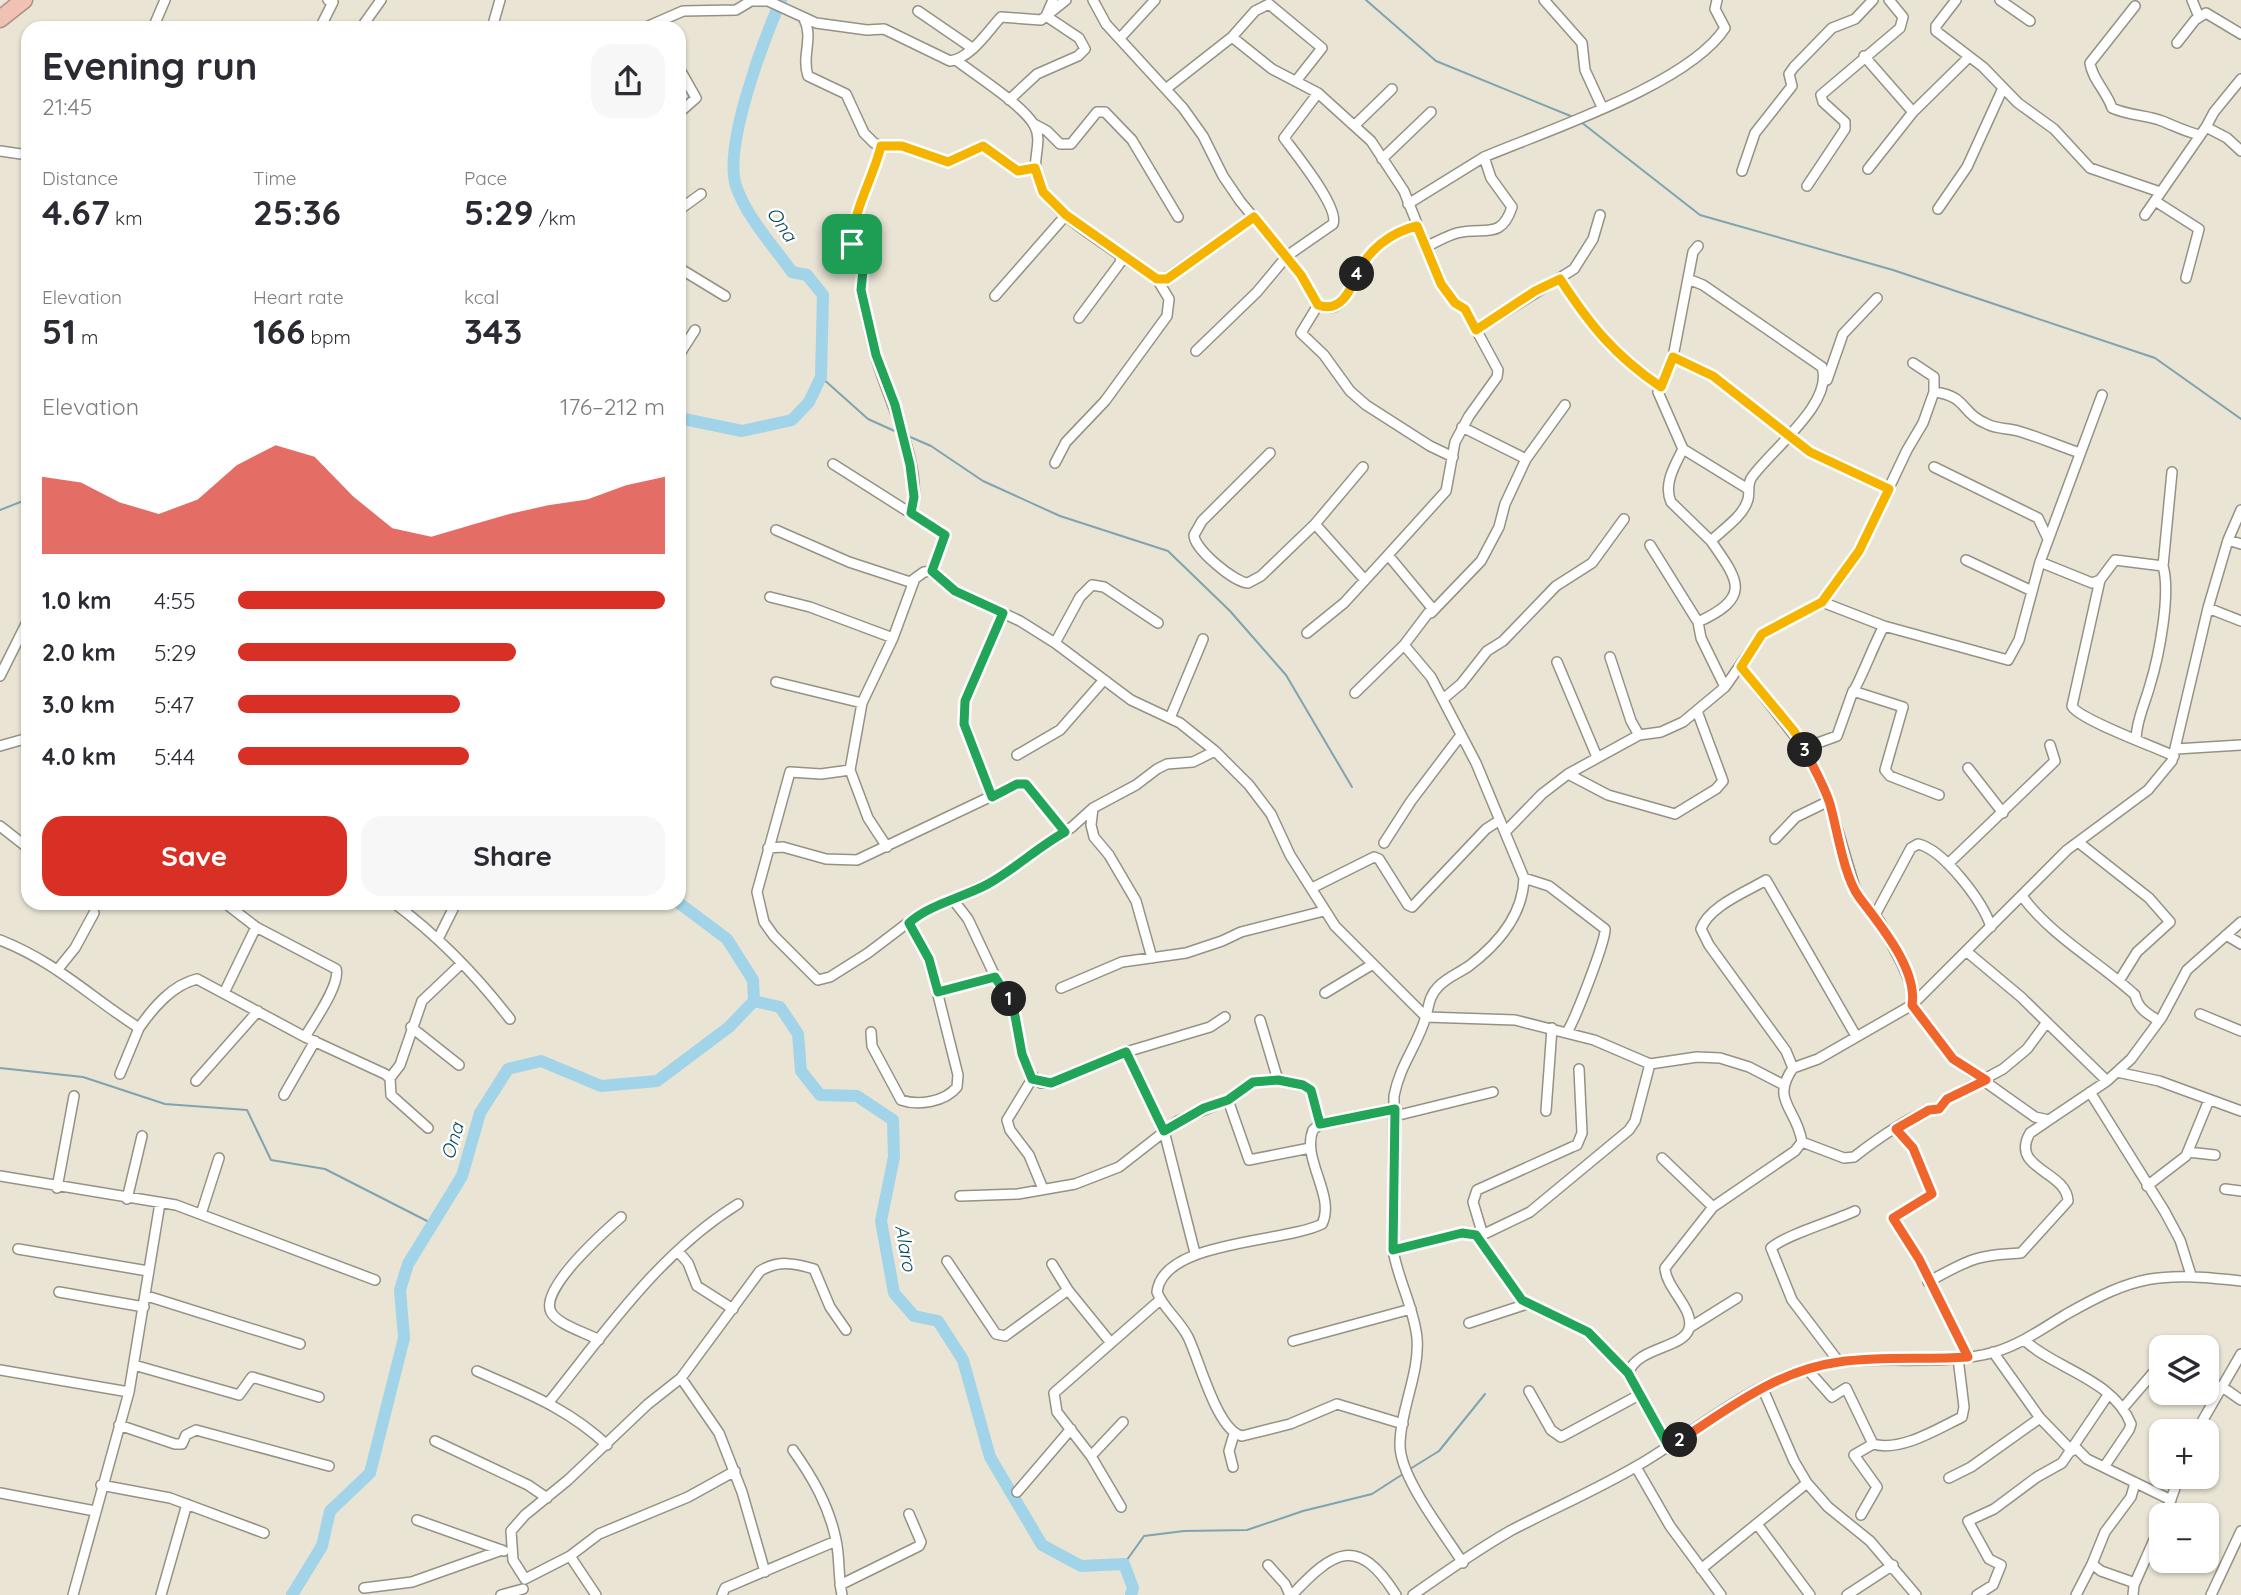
<!DOCTYPE html>
<html lang="en">
<head>
<meta charset="utf-8">
<style>
	:root { --surface:#fff; --page:#f7f7f7; --text:#2b2b33; --muted:#7c7c81; --accent:#d93025 }
	body { margin:0; font-family:Quicksand,sans-serif; background:var(--page); color:var(--text); height:100vh; display:flex; flex-direction:column; font-size:26px; white-space:nowrap }
	* { box-sizing:border-box; margin:0 }
	p { font-size:23px; color:var(--muted) }
	.icon { flex:none; width:38px; height:38px; fill:none; stroke:currentColor; stroke-width:2; stroke-linecap:round; stroke-linejoin:round }
	.map { position:relative; flex:1; overflow:hidden }
	.drawer { position:absolute; left:21px; top:21px; width:665px; height:889px; display:flex; flex-direction:column; background:var(--surface); border-radius:21px; box-shadow:0 2px 5px #0004 }
	.drawer>* { flex:none }
	.fabs { position:absolute; left:2149px; top:1335px; display:grid; gap:14px }
	.fabs a { display:grid; place-items:center; width:70px; height:70px; border-radius:14px; background:var(--surface); box-shadow:0 2px 5px #0004; font-size:35px }
	.pin { position:absolute; display:grid; place-items:center; width:60px; height:60px; color:#fff; margin:-30px; border-radius:14px; box-shadow:0 4px 10px #0006 }
	.km { position:absolute; width:35px; height:35px; margin:-18px; border-radius:50%; background:#222; color:#fff; font-size:19px; line-height:35px; text-align:center }
	.round { display:grid; place-items:center; flex:none; width:74px; height:74px; border-radius:21px; background:var(--page) }
	.headline { display:flex; align-items:center; justify-content:space-between; height:119px; padding:0 21px }
	h1 { font-size:38px; font-weight:800; line-height:52px }
	.stats { display:grid; grid-template-columns:repeat(3,1fr); gap:10px; height:119px; padding:7px 21px }
	.stats div { display:grid; align-content:center }
	.stats b { font-size:35px; font-weight:800 }
	.stats small { font-size:19px; font-weight:400 }
	.stats p { font-size:19px }
	.chart { height:196px; padding:14px 21px }
	.chart p { display:flex; justify-content:space-between }
	.chart svg { width:100%; height:126px; margin-top:7px; fill:var(--accent); opacity:.7 }
	.primary-button { display:flex; gap:14px; margin-top:auto; padding:14px 21px }
	.primary-button a { flex:1; height:80px; border-radius:21px; background:var(--accent); color:#fff; font-size:28px; font-weight:800; line-height:80px; text-align:center }
	.primary-button a+a { background:var(--page); color:var(--text) }
	ul { padding:0 21px; list-style:none; font-size:23px }
	li { display:grid; grid-template-columns:112px 84px 1fr; align-items:center; height:52px }
	li i { height:18px; border-radius:9px; background:var(--accent) }
	.map>svg:first-child { display:block }
	.lines { fill:none; stroke-linecap:round; stroke-linejoin:round }
	.stream { stroke:#7fa3af; stroke-width:2 }
	.river { stroke:#a1d4e8; stroke-width:12 }
	.street-casing { stroke:#969283; stroke-width:12 }
	.highway-casing { stroke:#ad8f83; stroke-width:19 }
	.street { stroke:#fff; stroke-width:9 }
	.highway { stroke:#f0c2b3; stroke-width:16 }
	.split-1-casing { stroke:#fff; stroke-width:14 }
	.split-2-casing { stroke:#fff; stroke-width:14 }
	.split-3-casing { stroke:#fff; stroke-width:14 }
	.split-4-casing { stroke:#fff; stroke-width:14 }
	.split-5-casing { stroke:#fff; stroke-width:14 }
	.split-1 { stroke:#22a559; stroke-width:9 }
	.split-2 { stroke:#22a559; stroke-width:9 }
	.split-3 { stroke:#f0652b; stroke-width:9 }
	.split-4 { stroke:#f5b400; stroke-width:9 }
	.split-5 { stroke:#f5b400; stroke-width:9 }
	.labels { text-anchor:middle; stroke-width:5; stroke-linejoin:round; paint-order:stroke }
	.water-label { font-size:19px; font-style:italic; fill:#004a5f; stroke:#fff }
</style>
</head>
<body>
<div class="map">
<svg width="2241" height="1595" viewBox="0 0 2241 1595">
	<rect width="100%" height="100%" fill="#e9e4d4"/>
	<g class="lines">
		<path class="stream" d="M1366 0 1436 61 1573 117
			M1581 122 1700 215 1893 270 2155 358 2241 419
			M821 377 868 419 899 433
			M908 436 931 446 983 481 1060 516 1168 551 1230 611 1286 675 1352 787
			M0 510 28 499
			M0 1068 83 1077 165 1104 247 1110 271 1160 325 1169 433 1224
			M1410 1469 1439 1451 1485 1394
			M1124 1564 1144 1536 1184 1531 1247 1530 1303 1511 1372 1494 1403 1474"/>
		<path class="river" d="M679 418 742 431 792 420 809 402 821 377 823 295 807 275 792 272C773 245 747 218 736 186 723 146 764 39 781 0
			M754 1001 780 1007 798 1034 801 1071 820 1095 857 1096 893 1120 894 1157 881 1221 894 1293 914 1316 938 1321 963 1360 990 1457 1042 1545 1081 1566 1124 1564 1133 1588 1131 1595
			M292 1595 322 1546 330 1511 370 1473 404 1338 400 1290 408 1264 462 1176 480 1113 508 1069 541 1061 601 1086 657 1081 729 1027 754 1001 753 980 727 939 679 903"/>
		<g class="street-casing">
			<path id="street" d="M1093 0 1106 24 1183 108 1203 136 1223 176 1240 201 1301 275 1318 305
				M1544 0 1582 43 1585 70 1602 107
				M1956 0 1936 26V31L1983 67 2018 103 2054 129 2090 168 2160 192
				M2000 0 2030 21
				M2192 0 2199 17
				M2135 6 2090 63C2092 79 2107 92 2112 108 2130 116 2147 115 2162 121 2175 126 2186 132 2200 135
				M918 11 972 48
				M804 19C814 38 801 56 808 76L846 94 864 133 874 143 881 146H902L948 162 983 146 1018 171 1035 168
				M153 28 165 0
				M320 28 333 2 328 0
				M361 28 381 0
				M492 28 500 0
				M644 28 683 11 736 10 751 1H768L816 23 867 30 884 29 950 61C971 58 987 32 1001 17L1041 20 1066 0
				M1121 37 1155 0
				M1232 37 1272 69 1318 93 1371 141 1404 191 1441 284 1455 303 1465 309 1498 370 1497 377 1469 416 1455 442 1446 491 1388 555 1432 608 1404 645 1431 677 1476 763 1524 878C1523 915 1498 944 1469 966 1459 973 1446 978 1438 987 1429 996 1429 1006 1426 1016 1418 1045 1400 1064 1394 1096L1393 1250C1398 1280 1414 1308 1417 1338 1420 1373 1400 1410 1400 1445 1400 1478 1444 1533 1463 1563
				M2177 43 2195 20 2206 13 2241 34
				M1864 56 1913 112
				M956 60C975 75 1023 105 1034 125 1043 140 1033 157 1036 172 1044 210 1092 234 1121 256L1120 263 1079 318
				M679 68 696 98 679 113
				M2241 79 2214 112 2206 127 2227 138 2241 151
				M1167 88 1232 37 1255 11 1269 4 1322 48 1296 81
				M1009 100 1037 74 1078 56 1085 49 1079 38 1046 16 1053 0
				M1034 124 1047 131 1060 144H1071L1097 112H1105L1132 140 1178 217
				M1356 124 1392 89
				M881 146C873 176 848 217 853 247 854 255 860 259 862 266 866 275 860 283 862 292 865 312 870 334 875 354 886 396 926 470 911 513
				M0 151 28 155
				M1484 157C1548 130 1689 84 1725 28L1715 9 1717 0
				M1382 159 1431 112
				M1868 169 1913 112 1969 57
				M1742 171 1755 133 1792 86 1789 74 1794 67 1832 28 1855 19 1873 0
				M1807 186 1845 129V122L1823 102 1821 95 1900 28 1903 17 1889 0
				M2155 201 2199 229 2186 278
				M1408 204 1484 157 1491 178 1512 207C1501 241 1484 226 1457 233 1446 236 1435 243 1425 247
				M1938 209 1967 167 2003 88
				M679 210 701 194
				M2145 215 2206 127
				M1698 246 1693 252 1673 357 1658 392 1683 449C1675 465 1663 484 1671 502L1711 541
				M1121 256 1162 281 1254 217
				M679 268 725 296
				M1560 279C1590 325 1615 356 1661 387
				M1688 279 1703 285 1822 367C1834 403 1772 449 1752 477 1746 485 1751 494 1747 502 1742 517 1722 530 1711 541 1738 580 1753 597 1698 622L1701 638 1725 687
				M995 296 1066 215
				M1318 305 1301 333 1324 355 1350 391 1366 405 1430 446 1453 457
				M1318 305C1347 318 1352 278 1363 262 1376 244 1396 231 1417 226
				M1476 330 1574 269 1593 239 1600 215
				M1196 351 1257 292 1287 256 1333 224C1340 208 1295 153 1284 138L1318 93
				M679 355 695 330
				M1673 357 1713 376 1810 452 1889 489
				M1827 380 1843 334 1877 298
				M1934 392C1968 396 1960 413 1987 424 1996 429 2008 428 2018 431 2039 437 2059 446 2080 453
				M1462 427 1526 459
				M1683 449 1748 489
				M1270 453 1202 521 1194 535C1194 549 1234 582 1248 583L1261 576 1315 524
				M1055 463 1066 442 1105 401 1167 316 1169 299 1157 279
				M833 464 945 535 932 571
				M1363 467 1315 524 1364 579
				M1934 467 2038 518 2048 539
				M776 530 849 562 910 582 924 572 932 571 955 591 1020 621 1055 643 1131 700 1180 723 1215 751 1249 785 1271 814 1290 855 1335 926 1426 1017 1515 1020 1594 1040 1650 1064 1697 1057 1720 1058 1749 1067 1782 1084
				M2228 540 2241 544
				M1650 545 1698 622
				M1966 560 2032 591
				M2040 562 2092 583 2100 580 2115 560 2163 566C2171 594 2159 656 2150 685 2145 704 2137 718 2136 738
				M2163 566 2172 472
				M2100 580 2072 706C2078 719 2155 747 2174 756
				M770 597 810 607 893 638
				M1822 602 1884 626 2008 660 2019 640 2040 562 2102 395
				M2208 608 2241 621
				M1431 613 1481 561 1499 527 1505 504 1526 459 1565 405
				M1307 633 1344 603 1388 555
				M1055 643 1080 597 1092 585 1104 587 1158 623
				M1610 657 1631 721 1639 735
				M1557 662 1597 757
				M1741 667 1804 748 1829 801 1857 895 1880 922 1902 964 1914 992 1912 1005 1953 1059 2035 1117 2049 1120 2107 1081 2131 1059 2162 1017 2187 970 2241 922
				M0 676 28 620
				M776 682 862 703
				M1853 691 1903 707 1885 770 1890 776 1939 795
				M1355 693 1404 645
				M1443 699 1461 684 1487 651 1503 641 1556 586 1592 563 1624 519
				M1170 718 1203 639
				M0 746 28 738
				M1804 748 1837 736 1853 691C1858 687 1876 639 1884 626
				M2176 749 2241 745
				M1017 755 1060 730 1103 681
				M1968 768 2003 813
				M850 770 821 774 790 772 757 892 764 922 774 936 818 980 830 977 868 953 918 915 991 882 1072 827 1093 808 1136 785 1157 769 1167 764 1193 762 1215 751
				M1568 774 1608 795 1675 814 1716 789 1723 781 1697 711
				M992 797 965 724V701L1003 613
				M1093 808 1091 825 1094 837 1109 855 1136 901 1152 958
				M0 826 28 848
				M1505 832 1542 794 1568 774 1639 735 1661 732 1683 722 1725 687 1762 634 1822 602 1859 551 1907 450 1923 423 1934 392V377L1913 363
				M1775 839 1796 817 1829 801
				M2078 842 2149 898 2170 922 2137 952 2119 981
				M1384 843 1411 801 1461 735
				M887 847 868 818 850 770 862 703 893 638 914 581
				M768 848 783 847 826 859 857 860 1017 784H1026L1065 832
				M1948 864 2055 761 2050 745
				M1524 878 1549 886 1605 929C1606 940 1575 1020 1567 1032
				M1312 888 1374 857 1379 859 1408 905 1412 907 1486 829 1500 820
				M2022 896C2051 936 2099 962 2135 995 2138 1009 2148 1014 2159 1021
				M954 901 968 919 1001 989 1013 1005 1022 1054 1030 1074 1041 1083H1050L1126 1052 1210 1027 1225 1017
				M225 903 256 927 336 969C341 984 313 1023 305 1037
				M394 903C438 936 477 976 510 1019
				M1875 915 1911 848 1918 844C1944 850 1983 902 1991 927
				M2226 935 2241 944
				M438 939 456 903
				M0 940C56 962 89 996 139 1028 153 1008 172 985 197 979L305 1037 385 1074 390 1078 391 1095 428 1128
				M1966 951 2021 997 2107 1081
				M58 969 75 948 94 913
				M1061 988 1122 962 1186 953 1222 941 1241 932 1324 911
				M938 992 995 977
				M224 993 256 927
				M1325 993 1373 964
				M2200 1014 2241 1031
				M1260 1020 1278 1080
				M411 1027 459 1065
				M871 1032 872 1046 901 1100C918 1106 945 1102 957 1087L958 1075 929 959 909 923
				M1126 1052 1164 1131 1195 1253
				M1793 1068 1818 1059 1912 1005 2067 850 2148 790 2172 761 2208 608 2228 540 2241 510
				M2117 1072 2159 1081 2241 1111
				M120 1074 139 1028
				M390 1078 400 1065 422 1001 461 964
				M1032 1079 1007 1120 1010 1130 1029 1155 1043 1189
				M196 1081 258 1011
				M2090 1092 2165 1212 2180 1240 2191 1275
				M284 1095 315 1041
				M1228 1100 1249 1160 1310 1148
				M1395 1109 1320 1124 1313 1130C1301 1159 1336 1196 1322 1224 1284 1243 1163 1240 1157 1292 1163 1308 1180 1321 1188 1337 1199 1359 1217 1431 1242 1436L1290 1424 1337 1404 1403 1424
				M1546 1111 1552 1028
				M1395 1116 1493 1092
				M1896 1130 1913 1148 1932 1194 1893 1218 1919 1259 1968 1357
				M1802 1142 1844 1158 1854 1157C1873 1142 1917 1110 1939 1109L1947 1099 2003 1069 2027 1049 2047 1022
				M2188 1152 2215 1155
				M1662 1158 1713 1207
				M0 1176 176 1205 375 1280
				M2147 1186 2186 1156 2209 1100
				M57 1188 74 1096
				M2225 1189 2241 1191
				M960 1196 1018 1194 1075 1184 1119 1167 1178 1121 1228 1100 1253 1082 1278 1080 1303 1085 1311 1090 1320 1124
				M127 1199 142 1136
				M201 1214 219 1158
				M1482 1232 1473 1202 1477 1190 1572 1147 1577 1145 1582 1133 1579 1069
				M1478 1237 1530 1212 1629 1130 1635 1121 1650 1064
				M18 1249 148 1271
				M1393 1250 1462 1233 1476 1235 1522 1300 1588 1332 1628 1373
				M678 1251 688 1263 697 1286 733 1309
				M947 1261 996 1334 1005 1336 1068 1290
				M1052 1264 1068 1290 1111 1343
				M1928 1282C1968 1260 1975 1255 2021 1253L2068 1201C2067 1171 2009 1169 2030 1133L2049 1120
				M59 1292 144 1307
				M147 1296 300 1344
				M1469 1323 1527 1304
				M1689 1328 1737 1298
				M599 1340C587 1333 558 1325 551 1312 539 1289 605 1231 621 1217
				M2024 1340C2057 1370 2113 1379 2131 1424L2129 1430 2104 1467
				M1293 1341 1411 1309
				M1993 1352 2040 1418 2072 1451
				M1839 1362 1792 1300 1771 1248C1785 1235 1834 1221 1855 1211
				M134 1365 239 1395 252 1377 319 1397
				M1807 1369 1832 1397 1846 1388 1873 1444C1901 1452 1937 1429 1962 1417L1964 1407 1958 1358
				M0 1370 129 1392
				M477 1371C526 1393 566 1407 607 1445
				M681 1378 719 1433 742 1492 765 1572
				M2221 1386 2241 1400
				M1762 1387 1794 1461 1807 1483 1828 1507 1870 1541 1916 1595
				M1529 1391 1551 1430 1561 1437 1639 1395
				M549 1402C606 1331 659 1253 738 1204
				M2123 1408 2153 1373
				M119 1425 175 1444H182L186 1435 196 1430 329 1466
				M2196 1432 2241 1354
				M435 1441 528 1485 547 1498
				M1669 1447 1628 1373C1639 1346 1682 1349 1689 1329 1695 1309 1666 1289 1665 1268L1713 1207 1795 1151 1802 1142C1797 1108 1770 1101 1793 1068L1786 1051 1709 945 1701 929C1709 906 1746 892 1766 880L1856 1036
				M2075 1447 2087 1459 2171 1500
				M793 1450C813 1478 829 1506 836 1540 840 1558 838 1577 842 1595
				M1091 1456 1123 1422
				M1233 1467 1229 1451 1234 1434
				M1636 1467 1670 1526 1721 1595
				M735 1471 688 1497 599 1534 570 1556 525 1579 513 1560 511 1531 525 1515 568 1480 648 1404 681 1378 760 1271C778 1260 795 1263 814 1269L830 1307 846 1330
				M1949 1478 1971 1467 2040 1418
				M101 1485 170 1498 264 1533
				M1017 1492 1071 1429
				M0 1493 95 1511
				M1121 1507 1091 1456 1057 1412 1054 1393 1160 1300
				M1861 1515 1877 1487 1854 1455 1873 1444
				M2165 1516 2179 1477
				M417 1520 504 1551
				M1757 1524 1810 1595
				M570 1556 596 1595
				M1268 1565 1285 1584 1290 1595
				M1701 1569 1807 1483
				M2135 1583 2101 1571 2092 1564 2105 1532 2131 1497 2135 1483
				M840 1585 919 1546 921 1542 909 1514
				M364 1588 412 1582 502 1550
				M73 1595 129 1392 160 1203
				M161 1595 187 1504
				M501 1595 523 1589
				M722 1595 725 1588 836 1541
				M1292 1595C1334 1550 1358 1535 1396 1595
				M1413 1595C1444 1573 1477 1550 1510 1531 1552 1509 1596 1490 1637 1466 1692 1434 1745 1387 1806 1369 1868 1351 1934 1369 1995 1352 2021 1344 2042 1329 2065 1315 2137 1274 2159 1272 2241 1281
				M1847 1595 1893 1565
				M1977 1595 1993 1585 2001 1565 1989 1559 1968 1521 1994 1509 2037 1477 2062 1463 2108 1395
				M2076 1595 2092 1564
				M2133 1595 2134 1585 2161 1524
				M2211 1595 2241 1531"/>
		</g>
		<g class="highway-casing">
			<path id="highway" d="M0 19 24 0"/>
		</g>
		<use href="#street" class="street"/>
		<use href="#highway" class="highway"/>
	</g>
	<g class="lines">
		<g class="split-1-casing">
			<path id="split-1" d="M852 244 863 270 861 290 876 355 895 405 910 465 914 497 911 513 945 535 932 571 955 591 1003 613 965 701 964 724 992 797 1017 784H1026L1065 832C1038 847 1015 869 988 884 964 897 928 905 909 923L929 959 938 992 995 977 1009 999"/>
		</g>
		<g class="split-2-casing">
			<path id="split-2" d="M1009 999 1013 1005 1022 1054 1032 1079 1051 1083 1126 1052 1164 1131 1204 1108 1228 1100 1253 1082 1278 1080 1303 1085 1311 1090 1320 1124 1395 1109 1393 1250 1462 1233 1476 1235 1522 1300 1588 1332 1628 1373 1669 1447 1680 1440"/>
		</g>
		<g class="split-3-casing">
			<path id="split-3" d="M1680 1440C1730 1408 1778 1370 1839 1362 1881 1356 1925 1360 1968 1357L1919 1259 1893 1218 1932 1194 1913 1148 1896 1129 1929 1110 1939 1109 1947 1099 1986 1080 1953 1059 1912 1005C1918 969 1879 924 1859 897 1844 877 1837 829 1830 804 1824 785 1813 767 1805 750"/>
		</g>
		<g class="split-4-casing">
			<path id="split-4" d="M1357 274C1368 250 1391 232 1417 226L1441 284 1455 303 1465 309 1476 330 1535 291 1560 279C1590 325 1615 356 1661 387L1673 357 1713 376 1810 452 1889 489 1859 551 1822 602 1762 634 1741 667 1794 731 1805 750"/>
		</g>
		<g class="split-5-casing">
			<path id="split-5" d="M852 244C853 209 873 179 881 146H902L948 162 983 146 1018 171 1035 168 1043 192 1066 215 1157 279H1167L1254 217 1301 275 1318 305C1340 313 1350 292 1357 274"/>
		</g>
		<use href="#split-1" class="split-1"/>
		<use href="#split-2" class="split-2"/>
		<use href="#split-3" class="split-3"/>
		<use href="#split-4" class="split-4"/>
		<use href="#split-5" class="split-5"/>
	</g>
	<g class="labels">
		<g class="water-label">
			<text transform="translate(782 224) rotate(55)" y="7">Ona</text>
			<text transform="translate(452 1141) rotate(-74)" y="7">Ona</text>
			<text transform="translate(906 1248) rotate(80)" y="7">Alaro</text>
		</g>
	</g>
</svg>
<div class="fabs">
<a><svg class="icon" aria-label="layers" viewBox="0 0 24 24"><path d="M12 4l9 5-9 5-9-5zM3 14l9 5 9-5"/></svg></a>
<a>+</a>
<a>−</a>
</div>
<div class="pin" style="left:852px;top:244px;background:#1e9e55"><svg class="icon" aria-label="arrive" viewBox="0 0 24 24"><path d="M6 21V4h12l-3 4 3 4H6"/></svg></div>
<b class="km" style="left:1009px;top:999px">1</b>
<b class="km" style="left:1680px;top:1440px">2</b>
<b class="km" style="left:1805px;top:750px">3</b>
<b class="km" style="left:1357px;top:274px">4</b>
<section class="drawer">
<div class="headline"><div><h1>Evening run</h1><p>21:45</p></div><a class="round"><svg class="icon" aria-label="share" viewBox="0 0 24 24"><path d="M12 15V3M7 8l5-5 5 5M5 13v7h14v-7"/></svg></a></div>
<div class="stats">
<div><p>Distance</p><b>4.67<small> km</small></b></div>
<div><p>Time</p><b>25:36</b></div>
<div><p>Pace</p><b>5:29<small> /km</small></b></div>
</div>
<div class="stats">
<div><p>Elevation</p><b>51<small> m</small></b></div>
<div><p>Heart rate</p><b>166<small> bpm</small></b></div>
<div><p>kcal</p><b>343</b></div>
</div>
<div class="chart"><p><span>Elevation</span>176–212 m</p>
<svg viewBox="0 0 160 44" preserveAspectRatio="none"><path d="M0 44V17L10 19L20 26L30 30L40 25L50 13L60 6L70 10L80 24L90 35L100 38L110 34L120 30L130 27L140 25L150 20L160 17V44z"/></svg>
</div>
<ul>
<li><b>1.0 km</b>4:55<i style="width:100%"></i></li>
<li><b>2.0 km</b>5:29<i style="width:65%"></i></li>
<li><b>3.0 km</b>5:47<i style="width:52%"></i></li>
<li><b>4.0 km</b>5:44<i style="width:54%"></i></li>
</ul>
<div class="primary-button"><a>Save</a><a>Share</a></div>
</section>
</div>
</body>
</html>
